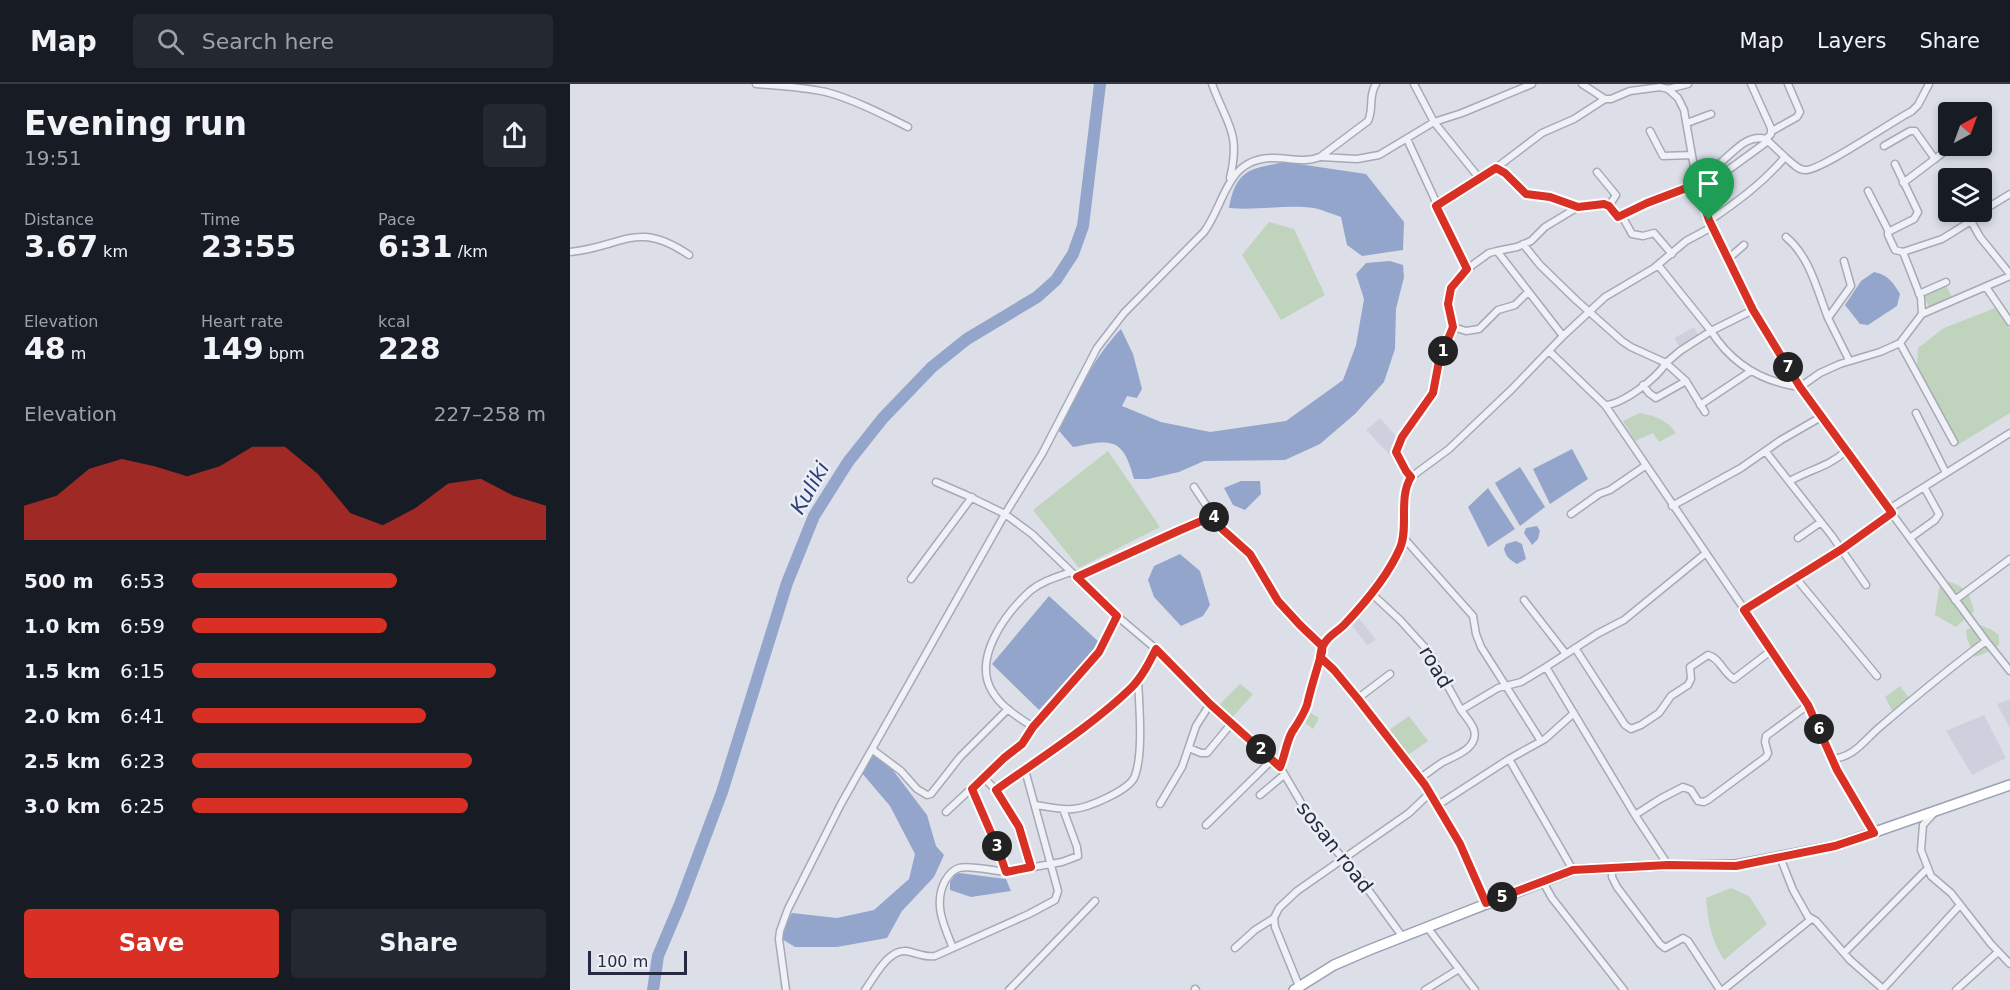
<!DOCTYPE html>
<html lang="en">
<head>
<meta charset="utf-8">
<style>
	:root { --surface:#171b24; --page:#242831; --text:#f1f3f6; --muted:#9ea1a6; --line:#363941; --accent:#d93025 }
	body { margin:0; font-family:"DejaVu Sans",sans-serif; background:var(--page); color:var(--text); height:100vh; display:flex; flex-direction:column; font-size:22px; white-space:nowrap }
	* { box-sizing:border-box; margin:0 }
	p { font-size:20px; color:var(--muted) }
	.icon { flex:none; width:33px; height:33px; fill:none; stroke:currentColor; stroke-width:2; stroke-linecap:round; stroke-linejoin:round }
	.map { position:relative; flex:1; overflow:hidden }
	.panel { display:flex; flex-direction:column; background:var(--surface); width:570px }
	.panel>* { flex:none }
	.needle { width:39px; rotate:41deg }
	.buttons { position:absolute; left:1368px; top:18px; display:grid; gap:12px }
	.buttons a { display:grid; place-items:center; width:54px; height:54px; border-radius:6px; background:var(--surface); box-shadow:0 3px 9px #0003; font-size:30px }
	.scale { position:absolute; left:18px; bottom:15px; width:99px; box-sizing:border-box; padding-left:6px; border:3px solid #252a40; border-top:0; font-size:16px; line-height:21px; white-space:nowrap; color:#252a40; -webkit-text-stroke:4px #eceef6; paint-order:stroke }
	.pin { position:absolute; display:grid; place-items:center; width:51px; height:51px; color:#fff; margin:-62px -26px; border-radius:50% 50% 50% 0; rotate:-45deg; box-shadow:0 0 6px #0007 }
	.pin .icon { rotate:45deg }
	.km { position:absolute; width:30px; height:30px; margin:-15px; border-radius:50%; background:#222; color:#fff; font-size:16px; line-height:30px; text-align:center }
	.round { display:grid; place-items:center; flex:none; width:63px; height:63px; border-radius:6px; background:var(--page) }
	.headline { display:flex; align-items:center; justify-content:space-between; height:102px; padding:0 24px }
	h1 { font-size:33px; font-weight:700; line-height:45px }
	.metrics { display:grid; grid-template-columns:repeat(3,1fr); gap:9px; height:102px; padding:6px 24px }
	.metrics div { display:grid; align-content:center }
	.metrics b { font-size:30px; font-weight:700 }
	.metrics small { font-size:16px; font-weight:400 }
	.metrics p { font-size:16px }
	.chart { height:168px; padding:12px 24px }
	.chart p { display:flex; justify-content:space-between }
	.chart svg { width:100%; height:108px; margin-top:6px; fill:var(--accent); opacity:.7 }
	.cta { display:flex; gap:12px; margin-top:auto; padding:12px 24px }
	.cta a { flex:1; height:69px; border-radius:6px; background:var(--accent); color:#fff; font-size:24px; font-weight:700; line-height:69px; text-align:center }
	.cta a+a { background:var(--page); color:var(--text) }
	ul { padding:0 24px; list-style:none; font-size:20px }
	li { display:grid; grid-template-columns:96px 72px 1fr; align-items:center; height:45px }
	li i { height:15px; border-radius:8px; background:var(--accent) }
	header { display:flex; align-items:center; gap:36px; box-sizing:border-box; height:84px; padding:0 30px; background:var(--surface); border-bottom:2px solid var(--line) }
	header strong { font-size:28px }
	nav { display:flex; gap:33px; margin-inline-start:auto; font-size:21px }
	.search { width:420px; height:54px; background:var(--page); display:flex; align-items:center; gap:15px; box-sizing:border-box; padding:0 21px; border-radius:6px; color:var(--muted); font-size:22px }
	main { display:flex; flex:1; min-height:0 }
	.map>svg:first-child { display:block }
	.built { fill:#ced1dd }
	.green { fill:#bfd3bd }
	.water { fill:#94a5cc }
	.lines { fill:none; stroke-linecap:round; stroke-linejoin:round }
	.river { stroke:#94a5cc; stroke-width:12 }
	.minor-casing { stroke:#a6a9b6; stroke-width:9 }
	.primary-casing { stroke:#9ba1b5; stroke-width:12 }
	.minor { stroke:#f0f1f6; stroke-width:6 }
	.primary { stroke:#fff; stroke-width:9 }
	.route-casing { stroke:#fff; stroke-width:12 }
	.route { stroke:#d93025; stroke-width:8 }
	.labels { text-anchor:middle; stroke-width:5; stroke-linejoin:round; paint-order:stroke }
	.street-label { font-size:20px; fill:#252a40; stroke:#eceef6 }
	.water-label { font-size:21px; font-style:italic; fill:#2c3f77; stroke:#eceef6 }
</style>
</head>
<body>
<header>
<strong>Map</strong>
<div class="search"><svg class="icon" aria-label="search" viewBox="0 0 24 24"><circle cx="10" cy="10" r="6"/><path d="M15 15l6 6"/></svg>Search here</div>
<nav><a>Map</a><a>Layers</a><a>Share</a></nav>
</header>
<main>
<section class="panel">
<div class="headline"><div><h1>Evening run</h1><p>19:51</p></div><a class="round"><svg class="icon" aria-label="share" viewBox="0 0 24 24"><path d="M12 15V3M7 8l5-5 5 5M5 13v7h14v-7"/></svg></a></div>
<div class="metrics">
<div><p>Distance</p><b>3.67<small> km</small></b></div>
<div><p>Time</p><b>23:55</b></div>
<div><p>Pace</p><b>6:31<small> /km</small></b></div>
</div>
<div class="metrics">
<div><p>Elevation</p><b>48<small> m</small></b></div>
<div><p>Heart rate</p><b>149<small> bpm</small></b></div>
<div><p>kcal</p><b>228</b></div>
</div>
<div class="chart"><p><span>Elevation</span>227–258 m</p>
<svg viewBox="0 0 160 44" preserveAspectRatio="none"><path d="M0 44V30L10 26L20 15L30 11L40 14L50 18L60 14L70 6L80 6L90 17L100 33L110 38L120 31L130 21L140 19L150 26L160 30V44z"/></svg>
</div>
<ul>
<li><b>500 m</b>6:53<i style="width:58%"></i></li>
<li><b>1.0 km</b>6:59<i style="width:55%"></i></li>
<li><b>1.5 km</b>6:15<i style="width:86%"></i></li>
<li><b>2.0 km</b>6:41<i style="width:66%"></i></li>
<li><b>2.5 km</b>6:23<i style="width:79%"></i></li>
<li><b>3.0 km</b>6:25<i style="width:78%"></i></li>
</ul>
<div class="cta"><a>Save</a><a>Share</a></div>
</section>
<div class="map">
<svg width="1440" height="906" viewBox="0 0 1440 906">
	<rect width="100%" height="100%" fill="#dddfe8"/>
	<path class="built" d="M1124 243 1130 254 1111 266 1104 254Z
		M810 334 831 358 819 370 796 346Z
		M789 534 806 556 797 561 782 541Z
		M1440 615V644L1427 620Z
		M1414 631 1436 674 1402 691 1376 647Z"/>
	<path class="green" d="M699 138 724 145 755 211 711 236 672 171Z
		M1376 201 1383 216 1359 224 1354 210Z
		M1425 224 1440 245V329L1386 362 1347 280 1348 264 1374 244Z
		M1070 329C1085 332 1097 336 1106 349L1089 358 1083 349 1065 357 1053 337Z
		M538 367 590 443 509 484 463 426Z
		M1380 498C1397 504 1400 510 1404 527L1386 543 1365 531 1369 504Z
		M1410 541 1422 546 1429 551V561L1418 568 1405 573 1397 555 1396 546Z
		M670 600 683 610 661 635 647 623Z
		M1330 602 1339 614 1323 628 1315 613Z
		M736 626 749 634 743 645 733 637Z
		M839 632 858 657 838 671 819 646Z
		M1161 804 1179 812 1197 840 1154 876C1141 857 1138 836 1136 814Z"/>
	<path class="water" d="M715 78 796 90 834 138 833 166 792 172 777 161 771 133C762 130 753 126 744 124 716 120 687 127 659 124 666 85 680 85 715 78Z
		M820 177 833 181 834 193 826 225 825 265 814 298 785 330 750 360 715 376 634 377 609 388 578 395H564C553 353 542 355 503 363L489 347C506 311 524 273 551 245L563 270 572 305 567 314 557 312 552 322 591 338 640 348 716 337 773 296 786 261 794 215 786 190 796 179Z
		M1304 188C1318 191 1323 198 1330 210L1327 222 1298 241 1290 240 1275 221 1291 197Z
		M1002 365 1018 395 980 420 963 385Z
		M950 383 975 423 950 442 925 399Z
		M671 397H690L691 410 675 426 663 421 654 404Z
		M918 404 945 445 918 463 898 423Z
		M967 442 970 447 968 455 962 461 954 449 956 444Z
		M946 457 952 460 956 475 947 480C940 476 936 473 934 465L936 460Z
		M610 470 630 487 640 521 633 532 611 542 584 513 578 496 584 482Z
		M479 512 530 559 469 626 422 580Z
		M303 671 322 685 357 731 366 762 374 771 364 793 332 827 317 854 267 863H225L212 855 217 837 222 829 267 834 304 826 339 795 345 770 320 722 291 688Z
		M389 789 436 795 441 807 401 813 380 806V798L385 791Z"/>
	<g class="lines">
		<path class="river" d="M83 906 88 872 110 820 152 708 217 499 244 432 278 378 313 334 362 283 397 255 467 213 486 196 503 170 513 142 530 0"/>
		<g class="minor-casing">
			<path id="minor" d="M186 0C210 2 233 3 256 8 285 16 312 30 338 43
				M642 0C657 41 671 48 660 94
				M844 0 864 38 910 95
				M1012 0 1035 15H1041L1060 7 1090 3 1098 5 1108 14 1114 26 1127 100 1139 137 1183 226 1254 338 1416 557 1440 587
				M1181 0 1201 44V50L1196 55 1215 73
				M1098 5 1118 0
				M1117 39 1141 30
				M1080 47 1093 72 1122 71
				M1202 47 1227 33 1230 28 1218 0
				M837 55 897 185 884 198 878 215 883 243 869 277 863 309 832 353 826 368 836 387 841 393
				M1314 62 1340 47H1345L1365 75
				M751 73 787 75 809 71 864 38 892 29 962 0
				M1151 78C1165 67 1177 50 1196 55
				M926 84 972 49 1004 35 1035 15
				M1027 88 1046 111 1039 122
				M1333 99 1382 62
				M1128 102 1161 84 1198 57
				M1298 107 1318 146V151L1325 166 1333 168 1351 214 1352 230
				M866 122 926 84 931 85 956 110 980 113 1008 123
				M1412 127 1440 110
				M1139 137C1167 118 1193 99 1215 73 1221 78 1228 86 1235 86 1249 88 1324 36 1342 27L1348 21 1359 0
				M1318 148 1344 135 1348 128 1325 80
				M1216 153C1240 173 1247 206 1258 234
				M953 160 970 181 1006 216 1052 257 1061 263 1096 279C1086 295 1053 320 1035 321
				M927 167 947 163 961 157 975 143 1008 123 1034 120 1039 122 1048 133 1052 132
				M0 168C53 163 66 135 119 171
				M1333 168 1372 155 1401 137 1410 153 1440 190
				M1102 170 1084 149 1073 152 1062 150 1052 132 1077 119 1127 100
				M1158 175 1174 161
				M1274 177 1281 202 1258 234 1279 276
				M1088 181 1141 247 1183 226
				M897 185 919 169 927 167 993 252
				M1416 203 1440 238
				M1349 210 1376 198
				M883 243 896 247 909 245 928 226 945 221 958 208
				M1330 259 1384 358
				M979 267 1035 321 1215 585 1238 621 1267 686 1303 749
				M1116 297 1135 328
				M1073 301 1079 309 1086 314 1116 297 1096 279 1110 267 1141 247C1162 280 1192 298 1230 303L1250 289 1270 280 1310 268 1330 259 1352 230 1440 192
				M1130 321 1181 287
				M1346 329 1376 389
				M1196 368 1262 452 1296 501
				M1220 397C1241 385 1258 383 1276 367
				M366 398 396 411 435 430 462 450 547 532 586 565 640 620 703 675 710 683 743 739 791 796 832 852
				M624 403 652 445 680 470 708 517 730 541 752 562
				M1102 422 1171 384 1211 356 1251 333
				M1319 425 1440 349
				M1001 430 1029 410 1040 406 1075 382
				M832 452 903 532 906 550 911 563 971 657
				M1228 454 1251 438
				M1340 454 1365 436 1369 430 1354 403
				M507 493 607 447 643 432
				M1225 493 1307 592
				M341 495 402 413
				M801 509 830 536 859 568 891 626 928 604 951 598 976 583
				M954 516 996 570
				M1385 516 1440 475
				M1174 526 1272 465 1322 429
				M1005 564 1055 641 1061 645 1071 641 1089 629 1101 612 1118 601 1121 595 1120 583 1138 571C1150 574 1153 589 1164 595L1202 566
				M750 573 764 586 787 615 855 701 890 760 916 819
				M787 615 820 590
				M463 643 529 569 547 532
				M619 664 631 669H637L661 640
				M303 666 331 687 347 705 357 711 361 710 390 673 438 625
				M939 675 1003 786
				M1262 675C1285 673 1294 656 1311 642 1345 613 1380 584 1416 557
				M710 683 722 648 729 640 736 622 752 567C752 555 765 549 772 542 795 520 813 493 829 466L831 460 836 405 841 393 879 365 942 305 993 252 1035 213 1084 184 1116 157 1142 143
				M414 694C440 718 452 749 461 783
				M850 694C858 689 865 683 873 678 885 672 909 664 904 646 902 639 895 632 891 626
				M402 706 428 765 436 788 492 778 508 772 507 763 493 725
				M426 706C470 675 523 642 561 604 572 593 579 579 586 565
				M690 711 714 691
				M590 720 612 683 626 642 640 620
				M466 721C478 723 491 726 503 725 518 724 557 707 564 694 574 672 569 620 568 596
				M868 721 939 675 975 655 1004 629
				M376 728 434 674 452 660 463 643C448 633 431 623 422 607 402 574 436 529 460 507 472 497 487 493 501 488
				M1365 728 1353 741 1351 766 1361 792 1381 809 1421 860 1440 880
				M1065 731 1090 715 1113 703 1121 706 1128 717 1134 718 1138 716 1196 673 1198 669 1195 658 1196 652 1238 621
				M636 741 703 675
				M1098 781 1065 731 976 583 1027 550 1054 536 1136 469
				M1042 784V793L1047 803 1090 860 1095 864 1113 854 1118 857 1150 906
				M973 798 982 814 1054 906
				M1239 833 1246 837 1280 876 1313 905
				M857 843 905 906
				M383 864C374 842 363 820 375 797 378 792 382 786 389 784 399 781 424 787 436 788
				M665 864 685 846 704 834
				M1274 869 1358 784
				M729 902 705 843 704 834 709 824 727 807 839 729 860 709
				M625 905 626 906
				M216 906 209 855 210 847 218 825 271 720 435 430 472 370 527 264 554 229 634 148C656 118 656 74 703 74 719 74 735 79 750 73L798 37C804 25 798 12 806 0
				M295 906C304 894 318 865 336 867 347 869 355 874 365 872L459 830 485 816 488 807 455 686
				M439 906 525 817
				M855 906 889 885
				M1153 906 1240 836 1223 806 1210 773
				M1312 906 1390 821
				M1386 906 1428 868"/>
		</g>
		<g class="primary-casing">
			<path id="primary" d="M724 906 764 881 799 866 1003 786 1098 781H1166L1265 762 1440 701"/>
		</g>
		<use href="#minor" class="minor"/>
		<use href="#primary" class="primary"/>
	</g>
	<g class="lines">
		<g class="route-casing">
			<path id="route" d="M1139 136 1127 100 1077 119 1048 133 1039 122 1034 120 1008 123 980 113 956 110 935 89 926 84 866 122 897 185 881 204 878 220 883 243 869 277 863 309 832 353 826 368 836 387 841 393C828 414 839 444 830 464 818 492 795 519 774 541 768 547 758 552 754 560 751 565 753 562 752 568 747 585 741 603 737 621 733 632 728 639 722 648 716 659 715 672 710 683L640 620 586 565C579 579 572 593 561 604 523 641 469 675 426 706L449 743 461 783 436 788 428 765 402 705 434 674 452 660 463 643 529 568 547 532 507 493 608 447 643 432 652 445 680 470 708 517 730 541 752 562 750 573 764 586 788 615 855 701 890 760 916 819 1003 786 1098 781 1166 782 1265 762 1304 749 1267 686 1238 621 1174 526 1272 465 1322 429 1230 303 1183 226 1139 136"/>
		</g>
		<use href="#route" class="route"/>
	</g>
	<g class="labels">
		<g class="street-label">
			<text transform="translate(866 583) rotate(59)" y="7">road</text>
			<text transform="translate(765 763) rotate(52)" y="7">sosan road</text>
		</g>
		<g class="water-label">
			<text transform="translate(240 404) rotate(-60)" y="7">Kuliki</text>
		</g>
	</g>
</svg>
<div class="buttons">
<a><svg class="needle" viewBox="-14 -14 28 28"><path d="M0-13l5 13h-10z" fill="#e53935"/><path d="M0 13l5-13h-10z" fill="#9ea1a6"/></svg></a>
<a><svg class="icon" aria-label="layers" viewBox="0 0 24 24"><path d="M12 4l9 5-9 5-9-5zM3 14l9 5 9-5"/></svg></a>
</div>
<div class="scale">100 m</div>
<div class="pin" style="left:1139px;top:136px;background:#1e9e55"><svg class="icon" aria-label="arrive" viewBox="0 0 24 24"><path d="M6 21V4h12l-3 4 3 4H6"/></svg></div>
<b class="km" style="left:873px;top:267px">1</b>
<b class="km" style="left:691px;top:665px">2</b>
<b class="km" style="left:427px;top:762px">3</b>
<b class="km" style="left:644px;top:433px">4</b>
<b class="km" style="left:932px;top:813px">5</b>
<b class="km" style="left:1249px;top:645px">6</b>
<b class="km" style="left:1218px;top:283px">7</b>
</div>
</main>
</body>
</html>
